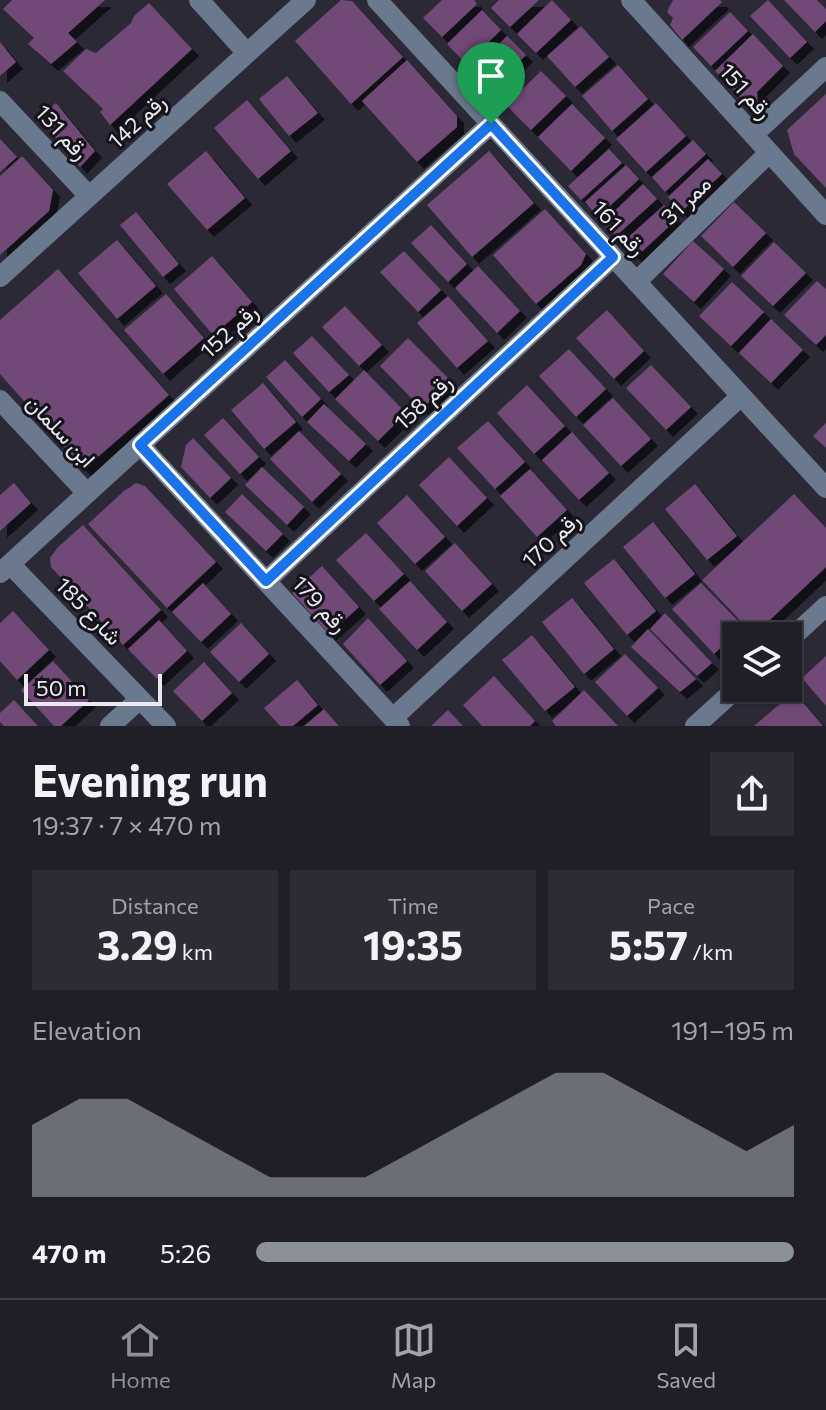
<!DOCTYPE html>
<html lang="en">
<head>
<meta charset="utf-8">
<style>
	:root { --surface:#201f28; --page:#2d2c34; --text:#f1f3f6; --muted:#a2a2a8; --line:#3d3d45; --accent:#8c9099 }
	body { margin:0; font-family:Commissioner,Vazirmatn,sans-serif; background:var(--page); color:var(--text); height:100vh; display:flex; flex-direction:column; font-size:30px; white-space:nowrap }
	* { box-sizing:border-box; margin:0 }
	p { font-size:26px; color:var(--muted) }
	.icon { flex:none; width:44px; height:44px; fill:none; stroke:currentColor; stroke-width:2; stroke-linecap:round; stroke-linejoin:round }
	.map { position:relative; height:726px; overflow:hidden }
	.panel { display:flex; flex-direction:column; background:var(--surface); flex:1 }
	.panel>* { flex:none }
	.controls { position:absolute; left:722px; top:622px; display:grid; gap:16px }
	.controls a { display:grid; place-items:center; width:80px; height:80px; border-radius:0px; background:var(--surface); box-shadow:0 2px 6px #0004,0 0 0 2px var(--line); font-size:40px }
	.scale { position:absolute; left:24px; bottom:20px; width:138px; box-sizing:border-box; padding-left:8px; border:4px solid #eae9f1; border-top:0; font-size:22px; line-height:28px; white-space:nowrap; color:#eae9f1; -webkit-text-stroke:6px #141319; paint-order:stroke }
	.pin { position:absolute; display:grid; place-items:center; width:68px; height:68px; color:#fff; margin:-82px -34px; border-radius:50% 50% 50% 0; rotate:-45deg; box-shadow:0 0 8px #0007 }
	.pin .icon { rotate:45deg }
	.round { display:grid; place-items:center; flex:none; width:84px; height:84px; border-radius:0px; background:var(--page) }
	.summary { display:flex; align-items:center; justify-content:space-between; height:136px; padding:0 32px }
	h1 { font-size:44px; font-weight:700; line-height:60px }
	.metrics { display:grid; grid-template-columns:repeat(3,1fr); gap:12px; height:136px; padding:8px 32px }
	.metrics div { display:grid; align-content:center; border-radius:0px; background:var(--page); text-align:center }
	.metrics b { font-size:40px; font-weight:700 }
	.metrics small { font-size:22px; font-weight:400 }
	.metrics p { font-size:22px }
	.chart { height:224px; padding:16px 32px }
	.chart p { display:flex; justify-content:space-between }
	.chart svg { width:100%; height:144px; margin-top:8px; fill:var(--accent); opacity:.7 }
	ul { padding:0 32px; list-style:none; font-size:26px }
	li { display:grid; grid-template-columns:128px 96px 1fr; align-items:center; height:60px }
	li i { height:20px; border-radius:10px; background:var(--accent) }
	.dock { display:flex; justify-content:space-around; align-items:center; height:112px; border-top:2px solid var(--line); background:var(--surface); font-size:22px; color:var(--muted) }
	.dock a { display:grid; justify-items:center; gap:4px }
	.dock .on { color:var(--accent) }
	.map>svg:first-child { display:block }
	.building { fill:#714976; filter:url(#shadow) }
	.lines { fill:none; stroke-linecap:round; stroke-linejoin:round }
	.minor { stroke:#6b798f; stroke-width:20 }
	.route-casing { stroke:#fff; stroke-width:16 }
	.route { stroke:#1a73e8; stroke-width:10 }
	.labels { text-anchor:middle; stroke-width:6; stroke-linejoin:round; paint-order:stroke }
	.street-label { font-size:22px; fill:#eae9f1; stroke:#141319 }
</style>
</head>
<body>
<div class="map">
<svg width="826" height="726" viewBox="0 0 826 726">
	<defs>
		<filter id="shadow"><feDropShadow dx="7" dy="7" stdDeviation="0" flood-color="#0009"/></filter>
	</defs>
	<rect width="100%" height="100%" fill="#2b2936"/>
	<path class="building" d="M12 0H105L68 33 77 42 51 64 28 44 34 38 3 9Z
		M341 0 352 1 403 57 351 104 295 41Z
		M442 0H474L477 4 442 37 423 18Z
		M499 0H539L510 27 491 8Z
		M552 0 571 20 536 53 517 34Z
		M673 0H720L722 2 682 40 670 25 673 18 667 12Z
		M768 0 807 42 790 58 750 16Z
		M784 0H817L826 9V21L815 32Z
		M149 3 192 49 110 125 100 112 103 109 63 71 86 49 96 53 131 23 134 16Z
		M482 10 501 30 466 64 447 44Z
		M730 12 748 31 711 66 693 47Z
		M581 26 609 57 575 87 547 56Z
		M753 34 783 66 757 92 758 104 750 107 715 71Z
		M507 36 526 55 492 89 473 70Z
		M0 42 16 62 0 76Z
		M407 60 457 116V127L417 162 362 101Z
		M618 65 648 99 612 131 582 96Z
		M541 71 566 96 531 130 506 105Z
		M287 76 318 113 289 136 259 99Z
		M826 94V188L794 154 787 130Z
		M247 100 291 151 258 179 214 128Z
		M56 103 95 151 80 167 38 116Z
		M656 103 686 136 646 172 616 139Z
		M572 104 605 138 571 171 538 137Z
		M0 139 17 157 0 172Z
		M693 140 706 154 665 192 652 177Z
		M609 149 622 163 581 200 568 186Z
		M206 151 245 198 207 230 167 184Z
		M489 151 534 203 472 257 427 205Z
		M22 156 53 190 49 211 0 255V176Z
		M708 159 722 174 681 212 668 197Z
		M626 165 639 179 598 217 585 202Z
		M643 184 657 199 616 236 603 222Z
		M734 202 766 233 733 267 701 236Z
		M664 205 677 219 636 257 623 242Z
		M545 209 586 254 581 265 536 304 493 255Z
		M136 212 179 264 163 277 120 225Z
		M431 225 467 264 448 282 411 243Z
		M117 240 156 286 117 319 78 273Z
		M693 241 724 269 694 302 663 274Z
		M774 242 806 273 773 306 741 276Z
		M404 251 441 290 418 312 380 272Z
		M212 256 252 302 213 335 174 289Z
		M478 266 520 311 497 333 455 288Z
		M58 269 169 395 84 469 0 374V320Z
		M817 281 826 289V335L816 345 784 315Z
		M732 282 764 312 731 346 699 316Z
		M166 294 204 338 163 374 124 330Z
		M448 296 488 341 457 368 417 323Z
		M345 306 382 345 359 366 322 327Z
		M607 310 644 351 614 379 576 338Z
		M771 319 803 350 771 383 739 353Z
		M312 336 349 375 329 392 293 353Z
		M408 338 451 381 422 409 380 366Z
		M569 349 606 389 576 417 539 376Z
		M285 360 321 399 302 417 266 377Z
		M651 365 691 407 666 430 626 388Z
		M364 370 406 413 378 441 335 399Z
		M263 383 296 422 264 449 231 410Z
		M527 385 565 426 534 454 497 413Z
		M613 398 651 439 621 466 583 425Z
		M324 404 366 444 349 461 307 422Z
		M223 418 259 457 240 474 204 435Z
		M488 421 525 462 495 489 457 448Z
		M826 423V448L813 436Z
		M299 431 341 474 312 502 270 459Z
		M572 432 609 473 579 500 542 460Z
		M193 438 231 478 210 498 181 467 186 445Z
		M449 457 487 498 457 526 419 485Z
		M262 467 304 507 287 525 245 485Z
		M530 469 567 510 537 537 500 496Z
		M14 483 31 503 0 531V495Z
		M136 483 145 486 216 562 167 608 88 524 124 491Z
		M695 484 737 536 707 560 665 509Z
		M242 494 283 534 266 551 225 512Z
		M794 494 826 528V567L754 635 702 580Z
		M407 495 445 537 415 564 377 523Z
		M653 522 695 574 665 598 623 547Z
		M83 525 161 610 123 645 51 567 50 558 58 547Z
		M366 533 404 574 374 601 336 560Z
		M455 543 492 584 462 611 425 571Z
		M614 559 656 611 627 635 584 583Z
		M322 566 359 607 329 634 292 593Z
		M410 581 447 622 417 650 379 609Z
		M203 583 231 614 201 642 172 612Z
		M701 583 743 626 714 654 672 609Z
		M572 598 614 649 584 674 542 622Z
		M13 611 49 650 17 680 0 661V623Z
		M665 613 712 663 697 676 650 629Z
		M368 618 407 661 380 685 343 644Z
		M159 620 187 651 157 679 128 649Z
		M241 623 269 654 239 682 210 652Z
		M648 629 696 679 680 692 631 647Z
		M532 635 575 687 545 711 502 660Z
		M625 654 658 688 627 716 595 682Z
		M826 656V706L802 678Z
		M53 661 89 700 61 726H54L21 690Z
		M204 662 232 693 202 721 173 691Z
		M494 676 535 721 530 726H482L463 705Z
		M297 680 318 705 293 726H280L264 708Z
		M584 690 618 726H556L552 721Z
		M794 692 823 726H754Z
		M14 700 38 726H4L0 722V713Z
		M324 709 339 726H304Z
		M448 710 463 726H431Z"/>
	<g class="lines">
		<path class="minor" d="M199 0 247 53
			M377 0 826 488
			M631 0 826 215
			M0 101 89 196
			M753 135 826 67
			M0 277 306 0
			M636 282 769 153
			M0 400 87 493
			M140 445 400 726
			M10 564 166 726
			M0 573 491 124
			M266 581 613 257
			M788 641 826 606
			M393 718 741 396
			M110 726 140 699
			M695 726 737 688"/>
	</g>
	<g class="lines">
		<g class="route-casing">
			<path id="route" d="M491 124 613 257 266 581 140 445Z"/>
		</g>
		<use href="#route" class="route"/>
	</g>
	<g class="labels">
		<g class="street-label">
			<text transform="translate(746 91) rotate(48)" y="8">رقم 151</text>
			<text transform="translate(137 121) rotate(-42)" y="8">رقم 142</text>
			<text transform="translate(62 132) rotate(47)" y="8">رقم 131</text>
			<text transform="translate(686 200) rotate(-44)" y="8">ممر 31</text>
			<text transform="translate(619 228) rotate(47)" y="8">رقم 161</text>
			<text transform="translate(229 331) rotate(-42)" y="8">رقم 152</text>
			<text transform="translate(423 402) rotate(-43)" y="8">رقم 158</text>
			<text transform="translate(61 431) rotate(47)" y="8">ابن سلمان</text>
			<text transform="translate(551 540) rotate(-43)" y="8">رقم 170</text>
			<text transform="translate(320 604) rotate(47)" y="8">رقم 179</text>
			<text transform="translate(89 611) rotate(46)" y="8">شارع 185</text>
		</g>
	</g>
</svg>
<div class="controls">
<a><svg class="icon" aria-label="layers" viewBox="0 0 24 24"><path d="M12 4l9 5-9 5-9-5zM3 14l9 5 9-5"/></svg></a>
</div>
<div class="scale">50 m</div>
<div class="pin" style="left:491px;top:124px;background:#1e9e55"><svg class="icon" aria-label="arrive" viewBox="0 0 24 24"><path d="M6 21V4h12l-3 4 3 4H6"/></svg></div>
</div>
<section class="panel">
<div class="summary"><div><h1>Evening run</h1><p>19:37 · 7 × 470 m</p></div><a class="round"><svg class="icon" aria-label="share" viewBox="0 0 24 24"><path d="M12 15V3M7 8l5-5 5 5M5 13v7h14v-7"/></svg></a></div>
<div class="metrics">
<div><p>Distance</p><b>3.29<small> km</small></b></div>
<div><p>Time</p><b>19:35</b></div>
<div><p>Pace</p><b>5:57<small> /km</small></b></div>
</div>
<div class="chart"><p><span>Elevation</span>191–195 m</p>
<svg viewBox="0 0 160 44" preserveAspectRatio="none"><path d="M0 44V22L10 14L20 14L30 22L40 30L50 38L60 38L70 38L80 30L90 22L100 14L110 6L120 6L130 14L140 22L150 30L160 22V44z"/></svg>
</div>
<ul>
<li><b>470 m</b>5:26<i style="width:100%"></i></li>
</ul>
</section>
<nav class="dock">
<a class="on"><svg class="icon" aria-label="home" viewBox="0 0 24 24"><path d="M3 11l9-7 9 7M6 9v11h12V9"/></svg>Home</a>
<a><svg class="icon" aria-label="map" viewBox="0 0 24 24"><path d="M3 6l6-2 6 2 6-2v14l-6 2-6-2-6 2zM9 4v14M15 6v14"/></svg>Map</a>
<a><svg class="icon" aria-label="saved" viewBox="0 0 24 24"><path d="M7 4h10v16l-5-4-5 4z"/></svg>Saved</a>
</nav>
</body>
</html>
